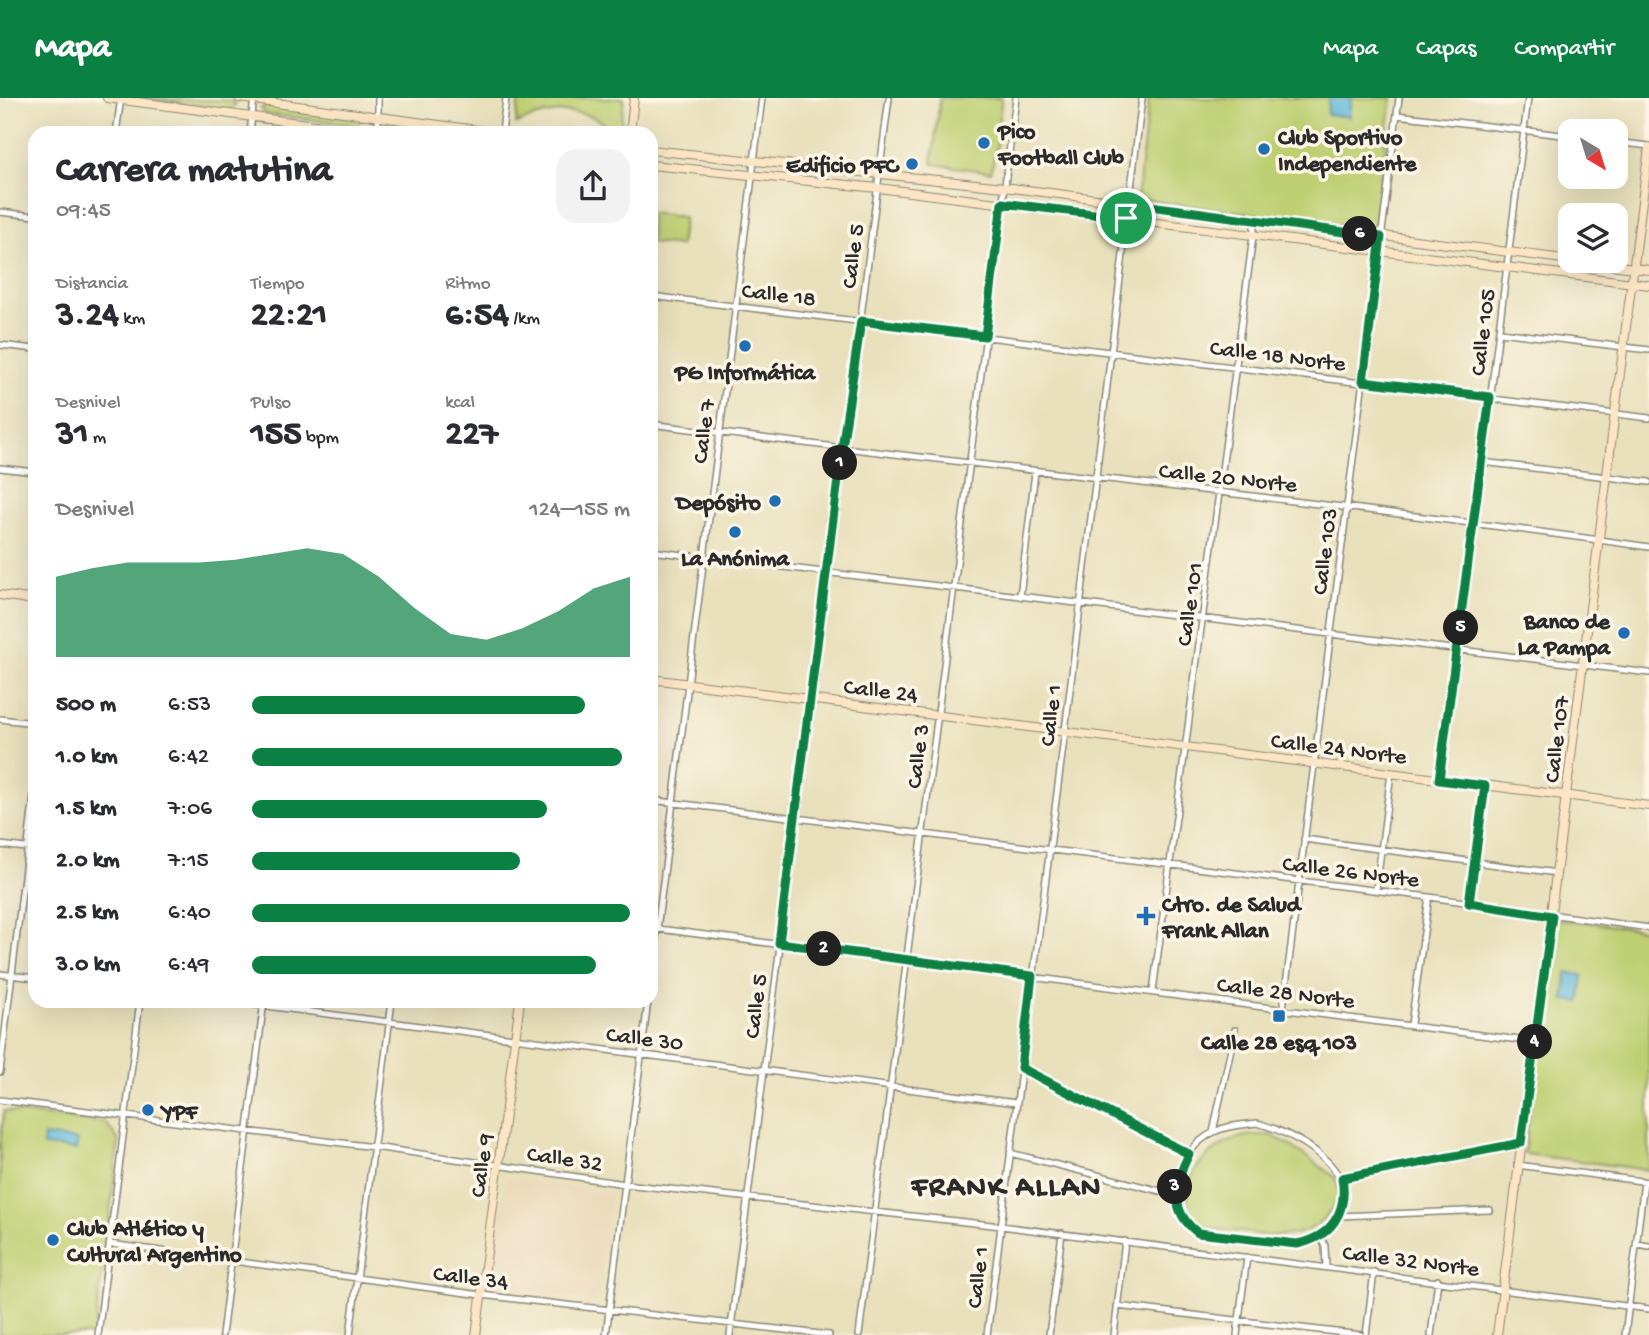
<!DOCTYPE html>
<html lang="es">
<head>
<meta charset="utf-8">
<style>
	:root { --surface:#fff; --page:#f2f2f3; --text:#2b2b33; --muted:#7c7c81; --accent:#0b8043 }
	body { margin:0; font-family:"Gochi Hand",sans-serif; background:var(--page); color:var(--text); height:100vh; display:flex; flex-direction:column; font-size:26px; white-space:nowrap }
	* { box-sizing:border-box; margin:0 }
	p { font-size:23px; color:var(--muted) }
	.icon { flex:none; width:38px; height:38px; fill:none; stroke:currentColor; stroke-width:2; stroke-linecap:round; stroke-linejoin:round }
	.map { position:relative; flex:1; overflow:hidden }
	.drawer { position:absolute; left:28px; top:28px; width:630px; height:882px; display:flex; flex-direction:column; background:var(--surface); border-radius:21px; box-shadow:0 7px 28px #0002 }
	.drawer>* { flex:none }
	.needle { width:46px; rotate:142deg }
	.controls { position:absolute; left:1558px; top:21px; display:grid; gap:14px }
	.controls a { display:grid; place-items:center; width:70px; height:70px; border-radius:14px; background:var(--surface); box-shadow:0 7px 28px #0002; font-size:35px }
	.pin { position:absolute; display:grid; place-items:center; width:60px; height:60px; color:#fff; margin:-30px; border:4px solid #fff; border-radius:50%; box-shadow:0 2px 7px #0007 }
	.km { position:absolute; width:35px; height:35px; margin:-18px; border-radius:50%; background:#222; color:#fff; font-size:19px; line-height:35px; text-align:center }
	.round { display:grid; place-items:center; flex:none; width:74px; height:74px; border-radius:21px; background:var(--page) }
	.head { display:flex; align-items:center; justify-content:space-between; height:119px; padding:0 28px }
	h1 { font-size:38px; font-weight:800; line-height:52px }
	.figures { display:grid; grid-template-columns:repeat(3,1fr); gap:10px; height:119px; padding:7px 28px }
	.figures div { display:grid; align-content:center }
	.figures b { font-size:35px; font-weight:800 }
	.figures small { font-size:19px; font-weight:400 }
	.figures p { font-size:19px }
	.chart { height:196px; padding:14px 28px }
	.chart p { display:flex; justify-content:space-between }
	.chart svg { width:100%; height:126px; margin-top:7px; fill:var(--accent); opacity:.7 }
	ul { padding:0 28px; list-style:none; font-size:23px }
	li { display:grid; grid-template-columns:112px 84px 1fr; align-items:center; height:52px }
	li i { height:18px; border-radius:9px; background:var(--accent) }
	header { display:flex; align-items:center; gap:42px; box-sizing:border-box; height:98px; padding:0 35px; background:var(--accent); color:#fff }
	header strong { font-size:33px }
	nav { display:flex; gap:38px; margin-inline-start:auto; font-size:24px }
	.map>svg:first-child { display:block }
	.built { fill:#ebd8ba }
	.green { fill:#becf72; stroke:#747d4e; stroke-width:2 }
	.water { fill:#5cb8da; stroke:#447282; stroke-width:2 }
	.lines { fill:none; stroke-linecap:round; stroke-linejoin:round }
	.street-casing { stroke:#8a8673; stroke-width:8 }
	.secondary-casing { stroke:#8a8673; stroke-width:10 }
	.street { stroke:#fff; stroke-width:5 }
	.secondary { stroke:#fce5c4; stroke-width:8 }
	.route-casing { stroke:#fff; stroke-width:14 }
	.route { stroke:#0b8043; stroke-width:9 }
	.poi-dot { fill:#1f6fb2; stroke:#fcf5e5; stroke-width:2.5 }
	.labels { text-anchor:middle; stroke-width:7; stroke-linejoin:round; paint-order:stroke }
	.poi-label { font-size:23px; font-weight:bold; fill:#2b2b2b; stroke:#fcf5e5; text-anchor:start }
	.street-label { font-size:23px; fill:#2b2b2b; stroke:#fcf5e5 }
	.district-label { font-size:30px; font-weight:bold; letter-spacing:2px; fill:#2b2b2b; stroke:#fcf5e5 }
</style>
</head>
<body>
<header>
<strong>Mapa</strong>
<nav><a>Mapa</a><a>Capas</a><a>Compartir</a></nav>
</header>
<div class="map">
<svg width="1649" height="1237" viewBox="0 0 1649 1237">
	<rect width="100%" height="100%" fill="#fcf5e5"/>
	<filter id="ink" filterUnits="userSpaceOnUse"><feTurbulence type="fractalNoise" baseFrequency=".0143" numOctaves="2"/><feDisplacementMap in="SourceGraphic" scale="14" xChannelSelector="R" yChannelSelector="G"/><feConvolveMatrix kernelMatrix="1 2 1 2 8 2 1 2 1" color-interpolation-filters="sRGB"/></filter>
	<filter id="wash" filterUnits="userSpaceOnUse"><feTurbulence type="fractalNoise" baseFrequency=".00686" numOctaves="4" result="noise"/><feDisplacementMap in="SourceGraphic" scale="28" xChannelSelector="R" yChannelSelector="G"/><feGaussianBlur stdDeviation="1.57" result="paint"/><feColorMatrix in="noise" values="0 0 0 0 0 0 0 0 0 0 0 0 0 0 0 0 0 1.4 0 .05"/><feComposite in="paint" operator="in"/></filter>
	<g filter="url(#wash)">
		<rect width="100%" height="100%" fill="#e8e0bb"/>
		<path class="built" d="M505 1080 612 1095 596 1204 490 1190Z"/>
		<path class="green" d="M139 0 232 3 236 7 231 11Z
			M519 0H624L620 35C610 35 606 25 597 21 572 8 540 15 516 26Z
			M940 0H1002L998 28 1001 29 991 74 932 66Z
			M1149 0H1392L1374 131 1137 101Z
			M266 8 358 19 362 23 357 27 265 16 261 10Z
			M390 25H394L478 35 391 32Z
			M651 115 684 119 680 148 651 145Z
			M1555 821 1649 832V1072L1524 1056Z
			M4 1013 106 1025 119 1043 94 1237H0V1046Z
			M1253 1037H1270L1287 1045 1335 1079 1340 1095C1316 1157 1260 1134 1207 1130 1158 1095 1209 1041 1253 1037Z"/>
		<path class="water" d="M1329 0H1351L1349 19 1327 16Z
			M1567 875 1583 877 1580 904 1564 902Z
			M44 1038 78 1042 76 1052 43 1048Z"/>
	</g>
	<g filter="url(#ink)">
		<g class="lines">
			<g class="street-casing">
				<path id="street" d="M1397 17 1570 38
					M116 35 121 0
					M250 35 254 0
					M378 35V0
					M502 35 506 0
					M1615 44 1649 48
					M0 114 35 118
					M651 198 1649 320
					M1500 234 1649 252
					M0 247 35 251
					M651 326C984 369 1317 402 1649 449
					M1482 364 1649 384
					M0 370 35 374
					M651 453 1649 575
					M1020 498 1035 374
					M0 621 35 625
					M1439 682 1459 551 1528 0
					M651 702 1429 799 1649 830
					M1304 741 1557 775
					M0 747 35 751
					M1376 792 1391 675
					M1469 805 1485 688
					M651 830 1535 944
					M0 876 35 880
					M651 879 762 0
					M1153 893 1255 123
					M227 903 1016 1005
					M1283 910 1399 0
					M1411 926 1429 799
					M1021 970 1189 1056
					M0 974 35 689
					M0 1002 374 1049 625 1086 1001 1128 1649 1211
					M1257 1025C1292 1034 1363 1071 1340 1116 1331 1132 1316 1142 1297 1146L1198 1135C1162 1108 1175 1053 1214 1034 1227 1027 1243 1027 1257 1025Z
					M1213 1034 1235 932
					M1010 1055 1176 1097
					M1517 1067 1649 1084
					M1342 1080 1521 1045
					M1339 1118 1490 1112
					M1320 1137 1325 1148 1326 1168
					M110 1146 481 1197 829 1237
					M1637 1146 1649 1148
					M1117 1208 1361 1237
					M98 1237 140 903
					M222 1237 264 903
					M350 1237 392 903
					M606 1237 648 903
					M730 1237 889 0
					M859 1237 1016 0
					M987 1237 1065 633 1142 0
					M1049 1237 1062 1135
					M1114 1237 1125 1143
					M1237 1237 1247 1159
					M1366 1237 1374 1174
					M1431 1237 1438 1182
					M1625 1237 1644 1084"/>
			</g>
			<g class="secondary-casing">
				<path id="secondary" d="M107 0 376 35
					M239 0 499 35
					M630 35 634 0
					M651 52 1004 89 1649 172
					M651 67 878 90 1649 187
					M0 497 35 502
					M651 581 1649 708
					M476 1237 520 903
					M1497 1237 1649 49"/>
			</g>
			<use href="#street" class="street"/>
			<use href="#secondary" class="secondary"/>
		</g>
	</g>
	<g class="lines" filter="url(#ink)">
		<g class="route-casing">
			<path id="route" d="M1002 105 1126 120 1128 105 1381 139 1363 283 1490 299 1439 682 1485 688 1469 805 1552 818 1521 1045 1342 1080C1348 1113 1332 1139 1297 1146L1198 1135C1169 1113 1174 1085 1189 1056L1021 970 1032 878 779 845 842 350 861 223 985 238Z"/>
		</g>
		<use href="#route" class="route"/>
	</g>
	<g class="poi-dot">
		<circle cx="984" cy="45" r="7"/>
		<circle cx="1264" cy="51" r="7"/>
		<circle cx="912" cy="66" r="7"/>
		<circle cx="745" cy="248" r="7"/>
		<circle cx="775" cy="403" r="7"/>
		<circle cx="735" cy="434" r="7"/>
		<circle cx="1624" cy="535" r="7"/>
		<path d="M1142.5 807.5h7v7h7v7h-7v7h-7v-7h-7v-7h7z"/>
		<rect x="1272" y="911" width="14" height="14" rx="3.5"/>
		<circle cx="148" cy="1012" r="7"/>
		<circle cx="53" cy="1142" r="7"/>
	</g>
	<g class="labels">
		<g class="poi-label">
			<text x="998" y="40">Pico<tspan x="998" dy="26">Football Club</tspan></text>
			<text x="1278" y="46">Club Sportivo<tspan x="1278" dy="26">Independiente</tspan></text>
			<text x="898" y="74" text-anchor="end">Edificio PFC</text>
			<text x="745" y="281" text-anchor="middle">PG Informática</text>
			<text x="761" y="411" text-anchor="end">Depósito</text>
			<text x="735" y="467" text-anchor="middle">La Anónima</text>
			<text x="1610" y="530" text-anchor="end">Banco de<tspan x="1610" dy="26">La Pampa</tspan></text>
			<text x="1162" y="813">Ctro. de Salud<tspan x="1162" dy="26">Frank Allan</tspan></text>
			<text x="1279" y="951" text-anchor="middle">Calle 28 esq 103</text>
			<text x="162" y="1020">YPF</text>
			<text x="67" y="1137">Club Atlético y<tspan x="67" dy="26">Cultural Argentino</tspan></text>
		</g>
		<g class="street-label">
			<text transform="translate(851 158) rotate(-83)" y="8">Calle 5</text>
			<text transform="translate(779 195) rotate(7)" y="8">Calle 18</text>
			<text transform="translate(1481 234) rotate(-83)" y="8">Calle 105</text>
			<text transform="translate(1278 256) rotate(7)" y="8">Calle 18 Norte</text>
			<text transform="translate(702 333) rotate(-83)" y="8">Calle 7</text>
			<text transform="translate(1228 378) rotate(6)" y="8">Calle 20 Norte</text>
			<text transform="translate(1323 453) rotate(-83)" y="8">Calle 103</text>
			<text transform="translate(1188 506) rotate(-82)" y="8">Calle 101</text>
			<text transform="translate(881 591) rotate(7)" y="8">Calle 24</text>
			<text transform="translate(1049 617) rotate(-83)" y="8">Calle 1</text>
			<text transform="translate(1555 641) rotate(-83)" y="8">Calle 107</text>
			<text transform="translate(1339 649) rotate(7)" y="8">Calle 24 Norte</text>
			<text transform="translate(916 658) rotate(-83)" y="8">Calle 3</text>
			<text transform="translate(1351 772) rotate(7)" y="8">Calle 26 Norte</text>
			<text transform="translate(1286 893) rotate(7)" y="8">Calle 28 Norte</text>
			<text transform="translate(754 908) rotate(-83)" y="8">Calle 5</text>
			<text transform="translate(645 939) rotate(7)" y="8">Calle 30</text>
			<text transform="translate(565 1059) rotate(8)" y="8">Calle 32</text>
			<text transform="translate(480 1067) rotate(-82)" y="8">Calle 9</text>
			<text transform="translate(1411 1161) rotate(7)" y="8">Calle 32 Norte</text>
			<text transform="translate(471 1178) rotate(7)" y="8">Calle 34</text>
			<text transform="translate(976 1179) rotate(-83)" y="8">Calle 1</text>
		</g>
		<g class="district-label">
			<text x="1007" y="1097">FRANK ALLAN</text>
		</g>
	</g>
</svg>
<div class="controls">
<a><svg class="needle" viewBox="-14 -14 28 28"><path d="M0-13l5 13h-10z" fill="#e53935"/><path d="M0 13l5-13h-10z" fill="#7c7c81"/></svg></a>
<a><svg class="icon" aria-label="layers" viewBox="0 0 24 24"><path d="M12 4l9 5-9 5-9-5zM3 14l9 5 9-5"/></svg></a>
</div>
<div class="pin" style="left:1126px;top:120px;background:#1e9e55"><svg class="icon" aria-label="arrive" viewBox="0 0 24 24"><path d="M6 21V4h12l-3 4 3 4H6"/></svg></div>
<b class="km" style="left:840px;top:365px">1</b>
<b class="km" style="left:824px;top:851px">2</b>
<b class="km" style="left:1175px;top:1089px">3</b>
<b class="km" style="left:1535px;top:944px">4</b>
<b class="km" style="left:1461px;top:530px">5</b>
<b class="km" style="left:1360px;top:136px">6</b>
<section class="drawer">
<div class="head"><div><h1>Carrera matutina</h1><p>09:45</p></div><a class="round"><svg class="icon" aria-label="share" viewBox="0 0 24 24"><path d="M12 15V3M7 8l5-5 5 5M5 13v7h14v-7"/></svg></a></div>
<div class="figures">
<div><p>Distancia</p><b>3.24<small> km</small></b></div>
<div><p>Tiempo</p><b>22:21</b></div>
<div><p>Ritmo</p><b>6:54<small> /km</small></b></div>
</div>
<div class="figures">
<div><p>Desnivel</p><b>31<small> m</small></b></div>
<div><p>Pulso</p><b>155<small> bpm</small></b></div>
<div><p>kcal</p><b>227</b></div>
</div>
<div class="chart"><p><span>Desnivel</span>124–155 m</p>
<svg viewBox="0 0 160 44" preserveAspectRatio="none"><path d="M0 44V16L10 13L20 11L30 11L40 11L50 10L60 8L70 6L80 8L90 16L100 27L110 36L120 38L130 34L140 28L150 20L160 16V44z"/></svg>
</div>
<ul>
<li><b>500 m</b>6:53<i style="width:88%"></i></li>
<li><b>1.0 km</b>6:42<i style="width:98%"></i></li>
<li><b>1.5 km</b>7:06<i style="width:78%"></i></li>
<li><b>2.0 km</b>7:15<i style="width:71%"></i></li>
<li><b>2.5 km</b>6:40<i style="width:100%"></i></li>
<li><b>3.0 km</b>6:49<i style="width:91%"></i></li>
</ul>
</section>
</div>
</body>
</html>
